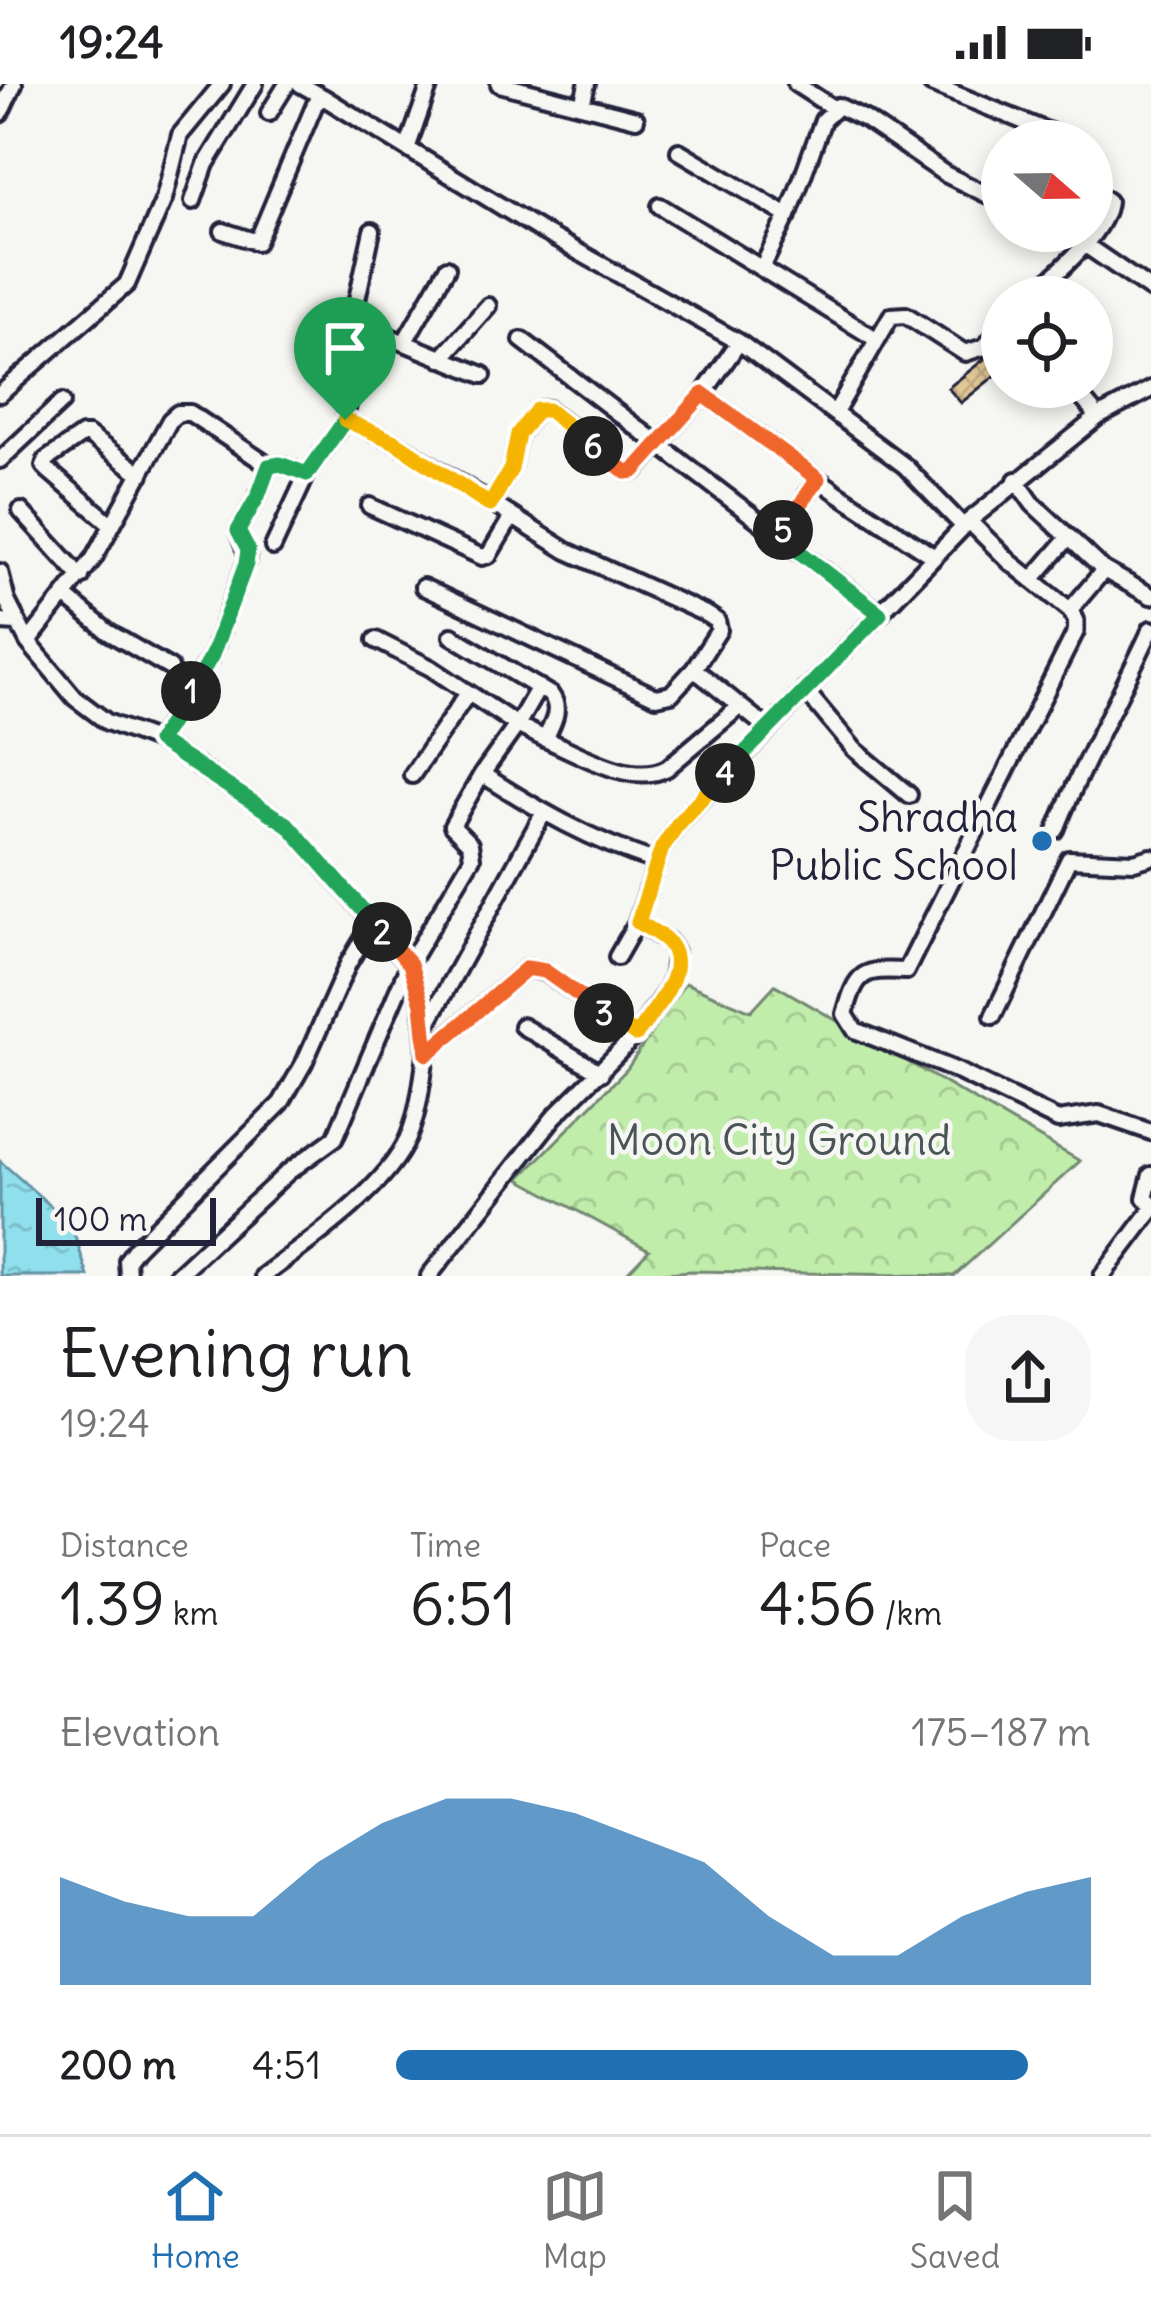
<!DOCTYPE html>
<html lang="en">
<head>
<meta charset="utf-8">
<style>
	:root { --surface:#fff; --page:#f6f6f6; --text:#202124; --muted:#757577; --line:#e0e0e0; --accent:#1f6fb2 }
	body { margin:0; font-family:Delius,sans-serif; background:var(--page); color:var(--text); height:100vh; display:flex; flex-direction:column; font-size:45px; white-space:nowrap }
	* { box-sizing:border-box; margin:0 }
	p { font-size:39px; color:var(--muted) }
	.icon { flex:none; width:66px; height:66px; fill:none; stroke:currentColor; stroke-width:2; stroke-linecap:round; stroke-linejoin:round }
	.map { position:relative; height:1192px; overflow:hidden }
	.panel { display:flex; flex-direction:column; background:var(--surface); flex:1 }
	.panel>* { flex:none }
	.needle { width:78px; rotate:110deg }
	.controls { position:absolute; left:981px; top:36px; display:grid; gap:24px }
	.controls a { display:grid; place-items:center; width:132px; height:132px; border-radius:50%; background:var(--surface); box-shadow:0 6px 18px #0003; font-size:60px }
	.scale { position:absolute; left:36px; bottom:30px; width:180px; box-sizing:border-box; padding-left:12px; border:6px solid #22223b; border-top:0; font-size:33px; line-height:42px; white-space:nowrap; color:#22223b; -webkit-text-stroke:9px #f6f6f2; paint-order:stroke }
	.pin { position:absolute; display:grid; place-items:center; width:102px; height:102px; color:#fff; margin:-123px -51px; border-radius:50% 50% 50% 0; rotate:-45deg; box-shadow:0 0 12px #0007 }
	.pin .icon { rotate:45deg }
	.km { position:absolute; width:60px; height:60px; margin:-30px; border-radius:50%; background:#222; color:#fff; font-size:33px; line-height:60px; text-align:center }
	.round { display:grid; place-items:center; flex:none; width:126px; height:126px; border-radius:48px; background:var(--page) }
	.overview { display:flex; align-items:center; justify-content:space-between; height:204px; padding:0 60px }
	h1 { font-size:66px; font-weight:600; line-height:90px }
	.stats { display:grid; grid-template-columns:repeat(3,1fr); gap:18px; height:204px; padding:12px 60px }
	.stats div { display:grid; align-content:center }
	.stats b { font-size:60px; font-weight:600 }
	.stats small { font-size:33px; font-weight:400 }
	.stats p { font-size:33px }
	.chart { height:336px; padding:24px 60px }
	.chart p { display:flex; justify-content:space-between }
	.chart svg { width:100%; height:216px; margin-top:12px; fill:var(--accent); opacity:.7 }
	ul { padding:0 60px; list-style:none; font-size:39px }
	li { display:grid; grid-template-columns:192px 144px 1fr; align-items:center; height:90px }
	li i { height:30px; border-radius:15px; background:var(--accent) }
	.status { display:flex; justify-content:space-between; align-items:center; height:84px; padding:0 60px; background:var(--surface); direction:ltr }
	.status svg { height:33px; fill:currentColor }
	.dock { display:flex; justify-content:space-around; align-items:center; height:168px; border-top:3px solid var(--line); background:var(--surface); font-size:33px; color:var(--muted) }
	.dock a { display:grid; justify-items:center; gap:6px }
	.dock .on { color:var(--accent) }
	.map>svg:first-child { display:block }
	.park { fill:url(#park-crowns); stroke:#728872; stroke-width:3 }
	.water { fill:url(#water-ripples); stroke:#6393a5; stroke-width:3 }
	.building { fill:url(#building-cross-hatch); stroke:#22223b; stroke-width:3 }
	.lines { fill:none; stroke-linecap:round; stroke-linejoin:round }
	.street-casing { stroke:#22223b; stroke-width:22 }
	.street { stroke:#f6f6f2; stroke-width:14 }
	.split-1-casing { stroke:#fff; stroke-width:24 }
	.split-2-casing { stroke:#fff; stroke-width:24 }
	.split-3-casing { stroke:#fff; stroke-width:24 }
	.split-4-casing { stroke:#fff; stroke-width:24 }
	.split-5-casing { stroke:#fff; stroke-width:24 }
	.split-6-casing { stroke:#fff; stroke-width:24 }
	.split-7-casing { stroke:#fff; stroke-width:24 }
	.split-1 { stroke:#22a559; stroke-width:15 }
	.split-2 { stroke:#22a559; stroke-width:15 }
	.split-3 { stroke:#f0652b; stroke-width:15 }
	.split-4 { stroke:#f5b400; stroke-width:15 }
	.split-5 { stroke:#22a559; stroke-width:15 }
	.split-6 { stroke:#f0652b; stroke-width:15 }
	.split-7 { stroke:#f5b400; stroke-width:15 }
	.poi-dot { fill:#1f6fb2; stroke:#f6f6f2; stroke-width:4.5 }
	.labels { text-anchor:middle; stroke-width:9; stroke-linejoin:round; paint-order:stroke }
	.poi-label { font-size:42px; fill:#22223b; stroke:#f6f6f2; text-anchor:end }
	.park-label { font-size:42px; fill:#4a5557; stroke:#f6f6f2 }
</style>
</head>
<body>
<div class="status"><b>19:24</b><svg viewBox="0 0 49 12"><path d="M0 12V9h3v3zM5 12V6h3v6zM10 12V3h3v9zM15 12V0h3v12zM26 1h20v11H26zM47 4h2v5h-2z"/></svg></div>
<div class="map">
<svg width="1151" height="1192" viewBox="0 0 1151 1192">
	<defs>
		<pattern id="park-crowns" width="20" height="18" patternUnits="userSpaceOnUse" patternTransform="scale(3)"><rect width="20" height="18" fill="#c1edaa"/><path d="M2 6a3 3 0 1 1 6 0M12 15a3 3 0 1 1 6 0" fill="none" stroke="#a6cb93"/></pattern>
		<pattern id="water-ripples" width="26" height="14" patternUnits="userSpaceOnUse" patternTransform="scale(3)"><rect width="26" height="14" fill="#8fdfec"/><path d="M2 4q2-2 4 0t4 0M15 11q2-2 4 0t4 0" fill="none" stroke="#7bbfcb"/></pattern>
		<pattern id="building-cross-hatch" width="8" height="8" patternUnits="userSpaceOnUse" patternTransform="scale(3)"><rect width="8" height="8" fill="#e1c696"/><path d="M0 0l8 8M0 8l8-8" fill="none" stroke="#c1aa82"/></pattern>
	</defs>
	<rect width="100%" height="100%" fill="#f6f6f2"/>
	<filter id="ink" filterUnits="userSpaceOnUse"><feTurbulence type="fractalNoise" baseFrequency=".00833" numOctaves="2"/><feDisplacementMap in="SourceGraphic" scale="24" xChannelSelector="R" yChannelSelector="G"/><feConvolveMatrix kernelMatrix="1 2 1 2 8 2 1 2 1" color-interpolation-filters="sRGB"/></filter>
	<g filter="url(#ink)">
		<path class="park" d="M685 899 751 927 775 901 1080 1077 954 1192 692 1187 624 1192 649 1166 519 1095 627 985Z"/>
		<path class="water" d="M0 1077 71 1140 88 1192H0Z"/>
		<path class="building" d="M993 268 1002 286 961 319 948 304Z"/>
		<g class="lines">
			<g class="street-casing">
				<path id="street" d="M300 0 323 13
					M499 0 636 35
					M796 0 833 24
					M931 0 1072 57
					M582 21 587 0
					M269 29 287 0
					M0 30 14 0
					M408 62 430 0
					M679 67 788 132
					M193 117 206 80 255 0
					M660 122 876 255
					M223 147 257 158 315 20 323 13 543 148 739 258
					M1065 147 1151 206
					M762 184 790 127 823 36 838 22 865 35 945 90 1002 118
					M1031 213C1054 191 1106 149 1108 117L1092 106
					M378 248 483 291
					M522 256 881 530
					M404 259 447 184
					M441 275 488 222
					M1073 303 1098 333
					M0 310 127 200 164 115 180 51 222 0
					M703 310 836 408 933 472
					M836 327 891 232 906 231 965 269 984 263 1002 243
					M345 336 348 320 378 254 373 241 354 229 372 147
					M0 376 62 318
					M1016 396 1033 420 1104 486
					M490 421 511 385 518 351 537 326 548 325 626 388 635 387 703 310 739 258 905 382 963 442
					M370 422 482 473 489 471 511 434
					M21 427 81 493
					M969 437 1010 478 1070 526 1076 536V547L906 887C862 885 857 887 845 930L855 946 955 986 1058 1036 1099 1030 1151 1048
					M112 441 49 387 44 382 46 376 82 351H88L141 390
					M779 452 818 395
					M273 463 307 390
					M0 488 7 517 28 558 75 614 107 638 158 657 288 741 409 880 335 1054 288 1088 176 1192
					M1032 496 1069 453
					M423 503 656 613 671 610 694 585
					M65 512 108 548 170 584
					M1070 526 1104 486 1151 512
					M0 538 18 539
					M452 552 551 611C562 626 552 640 545 655 579 669 632 703 667 684L738 624
					M376 556 431 584 517 641 482 690C541 728 590 756 657 778
					M28 558 94 474 170 336 178 329H190L269 382
					M539 603 517 641 545 655
					M805 606 854 665 909 711
					M158 657 212 571 248 473 238 447 258 412 269 382 280 380 307 390 345 336 395 358 567 467 708 531 717 537 719 546 694 585 766 643
					M482 690 452 742 470 760 472 774 409 880 422 920 426 970 527 884 545 888 636 951
					M412 691 468 609
					M1056 746C1083 677 1120 613 1151 545
					M617 873 637 838
					M993 932 1069 775 1134 778 1151 773
					M522 942 601 989
					M424 946 543 730
					M1151 1091 1145 1114 1151 1120
					M128 1192 127 1176 136 1164 281 1019 304 979 348 880 373 838
					M263 1192C307 1159 386 1105 408 1054 419 1028 422 998 426 970
					M429 1192 554 1033 636 951 667 906 673 892 675 868 668 857 637 838 662 764 679 738 969 437 1098 333 1151 305
					M1102 1192 1151 1127"/>
			</g>
			<use href="#street" class="street"/>
		</g>
	</g>
	<g class="lines" filter="url(#ink)">
		<g class="split-1-casing">
			<path id="split-1" d="M191 607 212 571 246 480 248 466 238 447 258 412 269 382 280 380 307 390 345 336"/>
		</g>
		<g class="split-2-casing">
			<path id="split-2" d="M191 607 158 657 288 741 382 848"/>
		</g>
		<g class="split-3-casing">
			<path id="split-3" d="M382 848 410 880 422 920 427 970 527 884 545 887 604 929"/>
		</g>
		<g class="split-4-casing">
			<path id="split-4" d="M604 929 636 951C651 929 690 889 670 861 664 851 648 845 638 838L662 764 679 738 725 689"/>
		</g>
		<g class="split-5-casing">
			<path id="split-5" d="M725 689 880 530 779 452 783 446"/>
		</g>
		<g class="split-6-casing">
			<path id="split-6" d="M593 362 626 388 634 387 703 310 818 395 783 446"/>
		</g>
		<g class="split-7-casing">
			<path id="split-7" d="M345 336 395 358 490 421 511 385 518 350 537 326H548L593 362"/>
		</g>
		<use href="#split-1" class="split-1"/>
		<use href="#split-2" class="split-2"/>
		<use href="#split-3" class="split-3"/>
		<use href="#split-4" class="split-4"/>
		<use href="#split-5" class="split-5"/>
		<use href="#split-6" class="split-6"/>
		<use href="#split-7" class="split-7"/>
	</g>
	<circle class="poi-dot" cx="1042" cy="757" r="12"/>
	<g class="labels">
		<g class="poi-label">
			<text x="1018" y="748">Shradha<tspan x="1018" dy="48">Public School</tspan></text>
		</g>
		<g class="park-label">
			<text x="779" y="1071">Moon City Ground</text>
		</g>
	</g>
</svg>
<div class="controls">
<a><svg class="needle" viewBox="-14 -14 28 28"><path d="M0-13l5 13h-10z" fill="#e53935"/><path d="M0 13l5-13h-10z" fill="#757577"/></svg></a>
<a><svg class="icon" aria-label="locate" viewBox="0 0 24 24"><circle cx="12" cy="12" r="6"/><path d="M12 2v4M12 18v4M2 12h4M18 12h4"/></svg></a>
</div>
<div class="scale">100 m</div>
<div class="pin" style="left:345px;top:336px;background:#1e9e55"><svg class="icon" aria-label="arrive" viewBox="0 0 24 24"><path d="M6 21V4h12l-3 4 3 4H6"/></svg></div>
<b class="km" style="left:191px;top:607px">1</b>
<b class="km" style="left:382px;top:848px">2</b>
<b class="km" style="left:604px;top:929px">3</b>
<b class="km" style="left:725px;top:689px">4</b>
<b class="km" style="left:783px;top:446px">5</b>
<b class="km" style="left:593px;top:362px">6</b>
</div>
<section class="panel">
<div class="overview"><div><h1>Evening run</h1><p>19:24</p></div><a class="round"><svg class="icon" aria-label="share" viewBox="0 0 24 24"><path d="M12 15V3M7 8l5-5 5 5M5 13v7h14v-7"/></svg></a></div>
<div class="stats">
<div><p>Distance</p><b>1.39<small> km</small></b></div>
<div><p>Time</p><b>6:51</b></div>
<div><p>Pace</p><b>4:56<small> /km</small></b></div>
</div>
<div class="chart"><p><span>Elevation</span>175–187 m</p>
<svg viewBox="0 0 160 44" preserveAspectRatio="none"><path d="M0 44V22L10 27L20 30L30 30L40 19L50 11L60 6L70 6L80 9L90 14L100 19L110 30L120 38L130 38L140 30L150 25L160 22V44z"/></svg>
</div>
<ul>
<li><b>200 m</b>4:51<i style="width:91%"></i></li>
</ul>
</section>
<nav class="dock">
<a class="on"><svg class="icon" aria-label="home" viewBox="0 0 24 24"><path d="M3 11l9-7 9 7M6 9v11h12V9"/></svg>Home</a>
<a><svg class="icon" aria-label="map" viewBox="0 0 24 24"><path d="M3 6l6-2 6 2 6-2v14l-6 2-6-2-6 2zM9 4v14M15 6v14"/></svg>Map</a>
<a><svg class="icon" aria-label="saved" viewBox="0 0 24 24"><path d="M7 4h10v16l-5-4-5 4z"/></svg>Saved</a>
</nav>
</body>
</html>
